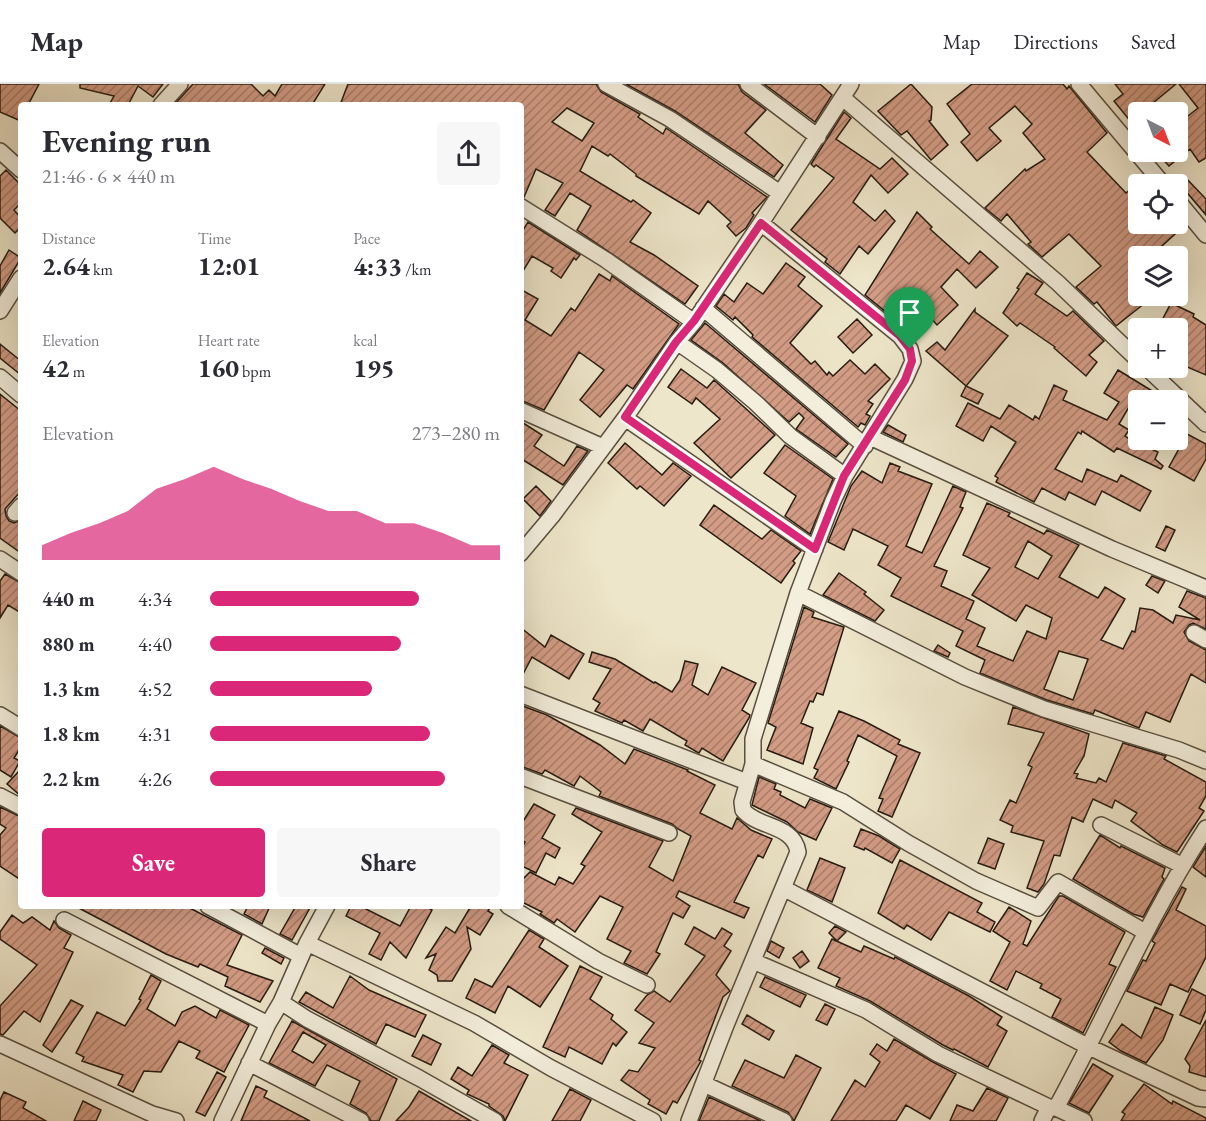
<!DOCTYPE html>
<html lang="en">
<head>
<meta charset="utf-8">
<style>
	:root { --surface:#fff; --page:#f7f7f7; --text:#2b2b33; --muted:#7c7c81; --line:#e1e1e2; --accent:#db2777 }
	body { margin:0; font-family:"EB Garamond",serif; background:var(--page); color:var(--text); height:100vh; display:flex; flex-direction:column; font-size:22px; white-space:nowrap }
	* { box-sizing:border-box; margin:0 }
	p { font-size:20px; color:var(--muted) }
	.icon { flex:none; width:33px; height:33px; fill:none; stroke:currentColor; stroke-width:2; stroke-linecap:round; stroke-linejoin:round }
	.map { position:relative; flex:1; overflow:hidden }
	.panel { position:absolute; left:18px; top:18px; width:506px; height:807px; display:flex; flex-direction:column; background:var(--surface); border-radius:6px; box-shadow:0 6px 24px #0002 }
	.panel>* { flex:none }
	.needle { width:39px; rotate:138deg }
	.fabs { position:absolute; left:1128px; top:18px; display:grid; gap:12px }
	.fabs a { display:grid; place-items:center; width:60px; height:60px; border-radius:6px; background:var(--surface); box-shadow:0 6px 24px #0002; font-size:30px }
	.pin { position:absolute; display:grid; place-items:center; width:51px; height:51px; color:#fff; margin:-62px -26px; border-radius:50% 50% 50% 0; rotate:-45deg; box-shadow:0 0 6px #0007 }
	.pin .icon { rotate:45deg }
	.round { display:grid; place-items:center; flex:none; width:63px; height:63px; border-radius:6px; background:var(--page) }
	.headline { display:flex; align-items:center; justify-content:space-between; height:102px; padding:0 24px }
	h1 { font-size:33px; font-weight:700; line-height:45px }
	.metrics { display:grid; grid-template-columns:repeat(3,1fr); gap:9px; height:102px; padding:6px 24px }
	.metrics div { display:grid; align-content:center }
	.metrics b { font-size:26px; font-weight:700 }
	.metrics small { font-size:16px; font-weight:400 }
	.metrics p { font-size:16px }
	.chart { height:168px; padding:12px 24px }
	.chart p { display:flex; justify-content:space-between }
	.chart svg { width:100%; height:108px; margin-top:6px; fill:var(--accent); opacity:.7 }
	.action { display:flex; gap:12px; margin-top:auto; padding:12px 24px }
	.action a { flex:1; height:69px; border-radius:6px; background:var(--accent); color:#fff; font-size:24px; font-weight:700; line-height:69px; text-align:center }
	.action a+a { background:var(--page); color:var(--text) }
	ul { padding:0 24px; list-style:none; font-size:20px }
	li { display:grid; grid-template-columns:96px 72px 1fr; align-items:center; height:45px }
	li i { height:15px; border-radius:8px; background:var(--accent) }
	header { display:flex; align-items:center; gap:36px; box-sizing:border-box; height:84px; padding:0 30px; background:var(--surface); border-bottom:2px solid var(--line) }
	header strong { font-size:28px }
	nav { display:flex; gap:33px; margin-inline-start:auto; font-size:21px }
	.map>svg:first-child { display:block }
	.building { fill:url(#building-hatch); stroke:#261b11; stroke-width:1.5; fill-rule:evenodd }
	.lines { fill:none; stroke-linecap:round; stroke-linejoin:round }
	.street-casing { stroke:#584e3f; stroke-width:18 }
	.street { stroke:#f4efdd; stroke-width:15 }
	.route-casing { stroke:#fff; stroke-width:12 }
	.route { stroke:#db2777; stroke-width:8 }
</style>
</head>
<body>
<header>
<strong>Map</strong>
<nav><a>Map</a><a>Directions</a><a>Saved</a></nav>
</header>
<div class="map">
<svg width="1206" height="1037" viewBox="0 0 1206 1037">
	<defs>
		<pattern id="building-hatch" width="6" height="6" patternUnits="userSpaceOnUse" patternTransform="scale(1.5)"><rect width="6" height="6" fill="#d39c85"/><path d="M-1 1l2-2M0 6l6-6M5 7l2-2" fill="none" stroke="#ab7e6b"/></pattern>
	</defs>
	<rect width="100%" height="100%" fill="#eee6ca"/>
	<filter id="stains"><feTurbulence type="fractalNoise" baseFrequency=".00333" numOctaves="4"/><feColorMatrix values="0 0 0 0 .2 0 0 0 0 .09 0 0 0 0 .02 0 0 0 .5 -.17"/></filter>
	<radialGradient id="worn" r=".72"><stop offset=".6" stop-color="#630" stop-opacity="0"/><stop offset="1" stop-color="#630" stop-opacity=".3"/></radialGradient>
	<path class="building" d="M0 0H39L28 21H21V37L0 28Z
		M80 0H163L153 13 138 2 128 21H109L114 12 80 4Z
		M193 0H251L263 12 269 6 275 12 282 0H325L312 21H174Z
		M348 0H596L601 8 640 30 638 33 663 50 666 44 767 113 752 129 754 131 746 144 736 152 727 142 731 138 708 117 699 130 636 92V90L610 70 608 72 592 62 580 87 631 118 633 116 651 129 630 158 654 171 698 202 685 220 577 146 591 122 570 109 555 132 545 126 563 99 536 85 524 113 520 112V21H340ZM567 24 594 39 582 57 552 38Z
		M626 0H738L742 8 766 26 745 49 783 81 774 93 675 27Z
		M764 0H820L832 11 815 38Z
		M911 0 932 23 931 36 929 37 948 61 931 76 907 47 901 51 878 27Z
		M972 0H1063L1067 5 1069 2 1107 49 1087 68 1126 109 1138 99V140H1184L1185 141 1151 172H1138V212L1145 219 1116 242 1097 218 1094 220 1076 203 1101 182 1069 150 1042 173 1028 160 1031 158 1007 130 1001 137 985 124 1025 85 1026 87 1045 75 1023 49 1032 40 1015 22 989 44 1001 57 977 77 961 58 970 50 947 20Z
		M1115 0H1176L1142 28H1138V31L1131 38 1114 17 1123 10Z
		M1179 0H1206V74L1199 78 1190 65 1169 82 1156 68H1178V40L1198 24Z
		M844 28 851 34 836 55 880 85 892 74 908 90 888 109 871 91 853 118 875 137 885 126 895 137 868 170 859 162 840 190 825 178 827 175 791 146 834 94 816 81 814 83 811 80Z
		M6 86 21 101V119L14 126 21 134V143L15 149 0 134V92Z
		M1184 92 1206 115V131L1178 98Z
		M917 128 932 143 930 145 969 180 980 167 998 183 976 204 957 185 941 203 958 221 937 241 923 225 907 245 865 211Z
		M528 138 580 171 576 176 574 174 561 194 551 187 553 184 532 172 520 192V151Z
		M9 166 21 174 0 209V182Z
		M786 179 805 193 798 202 822 222 790 259 811 280 815 277 827 291 829 288 833 292 850 276 865 290 875 280 890 295 868 317 873 320 866 330 870 332 865 341 861 339 858 343 752 253 753 251 735 233 733 236 716 222 724 210 734 218 747 199 763 210Z
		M1027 189 1043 199 1035 210 1067 232 1073 227 1104 257 1089 271 1097 278 1086 292 1054 264 1055 263 1020 239 1017 242 1003 229 1019 205 1017 204Z
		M599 190 610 197 612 192 679 240 633 305 627 301 600 333 580 316 604 286 579 268 544 326 520 316V205L538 215 525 236 551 252 571 224 575 227Z
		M1171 219 1194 230 1193 233 1206 241V291L1178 279V244H1158Z
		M975 225V228L1008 252 966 302 983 310 978 320 961 312 966 302 926 267 937 258 945 266Z
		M857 235 872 251 853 269 838 253Z
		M705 239 848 360 836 373 796 345 804 334 799 329 789 338 723 279 691 256Z
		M0 260 21 277V291L0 274Z
		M681 285 707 304 714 296 775 351 731 394 694 359 720 335 696 314 692 320 668 303Z
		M1118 286 1167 316H1133L1119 340 1129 346 1125 352 1141 363 1143 361 1158 368 1155 375 1163 382 1161 385 1117 364 1114 368 1082 347 1081 350 1078 348 1055 385 1082 398 1087 385 1117 398 1121 391 1151 407 1140 427 1102 407 1095 421 1069 408 1065 416 1042 404 1034 418 996 398 998 394 995 392 1016 358 991 342 983 357 956 342 968 319 1000 335 1009 321 1033 336 1035 332 1039 335 1054 301 1067 307 1063 316 1107 336 1119 318 1104 309Z
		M0 310 21 327V407L5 425 6 432 9 437 14 439 21 436V469L0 454Z
		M520 337 542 351 534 362 564 382 577 362 588 367 563 401 520 374Z
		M888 341 906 351 903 358 883 348Z
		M1187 350 1206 360V375L1194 397 1169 383Z
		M625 359 662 391 673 379 691 392 664 422 640 402 637 405 608 379Z
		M785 361 833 395 810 450 785 432 796 412 764 389Z
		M890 379 900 383 898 387 932 400 906 462 922 469 953 402 966 408 960 423 963 424 934 482 947 487 941 502 974 517 966 535 985 544 977 562 1013 577 1027 547 1046 555 1052 534 1026 521 1016 537 972 511 990 484 963 471 987 419 1010 429 1008 432 1044 450 1047 446 1079 461 1059 493 1098 514 1105 503 1125 515 1101 556 1123 565 1132 547 1135 548 1140 524 1153 526 1173 539 1176 531 1200 536 1179 523 1187 507 1206 514V545L1193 539 1189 541 1184 548 1189 557 1206 566V599L1191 590 1170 638 1146 628 1139 644 1095 626 1093 630 1047 616 980 589 985 576 956 562 963 547 891 512 901 494 878 481 888 462 853 445 844 466 828 458 851 402 862 387 882 399ZM1028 457 1052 472 1038 495 1015 483ZM1059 567 1088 575 1073 616 1044 605Z
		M536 402 551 417 540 432 523 415Z
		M714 421 762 455 771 446 801 467 793 477 795 479 781 499 700 441Z
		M1166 442 1175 446 1165 467 1156 463Z
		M839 489 866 508 864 510 884 526 875 537 823 511Z
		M5 490 21 499V529L8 521 0 534V497Z
		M1152 492 1165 497 1158 509 1146 501Z
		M804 523 814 528 812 533 844 543 823 611 817 609 813 618 810 617 801 639 813 644 803 680 767 666 776 643 768 639Z
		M520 543 545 563 551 551 584 570 569 595 532 573 520 596Z
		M938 561 950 569 948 573 934 567Z
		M592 568 615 575 654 599 655 598 672 608 680 596 685 577 698 580 692 601 708 611 722 583 756 599 742 626 750 631 749 634 723 677 702 664 699 669 697 668 685 661 687 657 650 635 643 647 624 636 622 639 595 627 600 619 593 615 611 585 589 578Z
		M520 621 547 631 600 661 625 680 634 665 688 686 687 687 715 701 700 729 732 745 737 734 751 746 772 755 763 774 758 771 734 818 749 824 744 834 679 807 676 813 690 822 683 834 673 829 656 868 660 870 647 890 624 879 631 867 607 855 623 823 600 812 575 848 557 835 554 839 540 830 542 828 520 817V798L530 788 555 801 559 793 573 800 585 782 581 780 602 748 572 730 576 724 663 757 649 783 673 797 691 752 678 745 672 740 599 712 601 708 580 692 574 702 545 686 542 690 520 682Z
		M1013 623 1089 650 1084 672 1074 689 1078 690 1076 694 1096 699 1099 694 1106 698 1123 659 1166 672 1164 675 1206 698V712L1199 724 1204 727 1177 768 1163 761 1131 737 1137 729 1115 716 1112 724 1093 715 1083 738 1072 733 1060 772 1054 771 1044 800 1038 808 1027 804 1044 757 1011 748 1013 742 1000 736 1010 716 1016 719 1032 683 1028 681 1044 649 1008 640Z
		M839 627 864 637 900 656 898 660 920 669 892 733 878 727 883 715 879 714 897 672 858 651 847 677 849 678 836 705 814 694 818 686 814 684Z
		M0 642 21 654V663L14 674 20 677 11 693 0 686Z
		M21 685V712L7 700Z
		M759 693 776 700 774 705 781 708 780 711 805 724 810 715 832 724 816 756 798 748 787 738 752 721Z
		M534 720 555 731 542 754 560 764 555 774 546 769 536 789 520 781V768L525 758 520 755V742Z
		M0 723 21 733V796L0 782V751L6 744 0 740Z
		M861 745 879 752 900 765 892 779 865 764 864 766 854 762Z
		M1100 751 1120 764 1121 762 1165 784 1162 793 1164 795 1143 833 1133 830 1073 795Z
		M988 754 1004 760 995 785 978 779Z
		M1206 762V793L1193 783Z
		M820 774 845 784 832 818 807 806Z
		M900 776 982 819 977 828 995 838 990 848 949 828 931 856 907 841 904 845 878 829Z
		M1182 803 1186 805 1176 826 1206 842V873L1188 908 1170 900 1161 921 1127 907 1143 876 1146 877 1155 859 1152 857Z
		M1059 812H1063L1125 848 1109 880 1116 883 1083 949 1052 933 1061 915 1040 904 1042 900 1016 887 1007 906 990 897 1010 858 993 847 1009 823 1031 837 1023 860 1027 862Z
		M75 822H186L242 851 227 881 273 897 260 918 225 902 228 893 200 880 198 883 166 870Z
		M248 822H270L262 840 244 830Z
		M296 822H311L292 856 280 850Z
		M351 822H360L400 842 411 822H425L432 826 406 874 390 858 381 876 369 870 380 849 346 832Z
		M471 822H491L488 827 493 830 480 851 467 843 471 865 452 897H438L437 891 429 886 436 870 426 874 446 843 455 849Z
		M12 831 23 839 32 833 50 846 54 837 59 844 71 851 64 864 73 868 40 938 24 927 3 951 0 950V922L37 881 0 855V848Z
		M835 842 846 848 837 857 829 849Z
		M694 843 715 855 722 844 732 850 724 862 731 867 716 891 730 907 723 913 699 976 701 977 677 1019 673 1017 666 1030 648 1020 650 1016 621 996 629 986 638 988 655 964 639 959 654 939 635 926 647 911 654 907 670 918 705 872 685 860Z
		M529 846 544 855 539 863 568 882 540 923 508 902 495 929 466 914 475 895 492 903Z
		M832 855 861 868 864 862 894 875 895 873 969 912 1002 933 997 941 1007 947 988 983 954 965 953 966 943 961 870 917 836 902 840 894 818 884Z
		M771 857 784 864 779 874 767 867Z
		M265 864 284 874 281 880 262 869Z
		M802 867 809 877 800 884 793 874Z
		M580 882 602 893 590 915 613 931 611 935 627 948 616 962 613 959 602 980 569 963 565 973 543 963Z
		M151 891 161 897 147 925 175 942 182 928 195 922 216 934 220 926 249 941 224 988 196 974 200 967 179 957 161 988 144 987 133 1008 118 1001 123 991 82 977 84 973 76 969 97 928 125 942 141 916 139 915Z
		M350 892 369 906 426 931 415 953 386 940 376 960 299 918 306 908 333 924Z
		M765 893 806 911 800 923 760 903Z
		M1192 905 1206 912V926L1200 940 1180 931Z
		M71 916 83 922 52 968 43 961Z
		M825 920 835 925 827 941 816 936Z
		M1155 923 1173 931 1163 956 1146 979 1121 967 1109 958 1122 940 1141 954Z
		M747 931 774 947 769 956 742 940Z
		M1206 936V993L1189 988 1190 982 1185 975Z
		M292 937 397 995 379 1037H371L366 1029 350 1020 360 997 327 981 315 1002 269 979ZM303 948 326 961 313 979 292 967Z
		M423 951 441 960 431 981 412 972Z
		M894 955 933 978 956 990 930 1035 906 1021 896 1037H831L855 996 865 1003 880 978 870 970 877 960 887 967Z
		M492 961 509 971 504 979 528 991 505 1037 503 1032 489 1022V1020L467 1010 469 1006 451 995 458 983 472 992Z
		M796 971 821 984 794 1037 788 1028 732 1002 745 976 784 994Z
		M1093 980 1113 992 1089 1029 1069 1019Z
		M217 988 226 993 205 1032 196 1028Z
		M1144 1000 1172 1020 1173 1017 1206 1034V1037H1121L1125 1030 1122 1028Z
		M256 1002 267 1007 264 1013 310 1037H241Z
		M987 1004 1008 1014 996 1037H950L957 1021 973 1027Z
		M570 1005 591 1016 580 1037H552Z
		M419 1007 471 1037H396L409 1023Z
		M4 1008 26 1018 23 1024 46 1037H0V1016Z
		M709 1013 761 1037H699Z
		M83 1017 101 1026 96 1037H74Z"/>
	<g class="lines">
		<g class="street-casing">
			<path id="street" d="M606 0 670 35 780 109
				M748 0 818 53
				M1079 0 1163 100
				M843 14 1058 199 1138 276
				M161 21 180 0
				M0 67 21 86
				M1178 117 1206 151
				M520 122 606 176 694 238
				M703 224 865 362
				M0 227 21 194
				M677 258 717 286 756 319 790 352 845 392
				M1147 284 1206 340
				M0 293 21 311
				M520 326 603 363
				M625 334 815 465
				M870 353 1112 465 1206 504
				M15 429 21 422
				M520 470 552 432 625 334 677 258 694 238 761 139 851 0
				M0 475 21 489
				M798 509 965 593 1044 625 1179 666 1206 677
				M1194 549 1206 556
				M520 610 747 698
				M0 631 21 644
				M753 680 843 718 908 759 976 797 1038 824 1058 798 1145 848
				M520 692 669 749
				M0 712 21 723
				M1101 741 1181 781
				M783 804 1089 963 1198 1014 1206 1015
				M208 822 301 872
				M508 822 598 877 647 901
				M64 836 268 940
				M307 859 474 939 551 984 653 1037
				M753 877 866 926 938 970 1049 1023
				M281 918 307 935 419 994 495 1037
				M0 960 152 1030 176 1037
				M249 979 361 1037
				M704 1000 784 1037
				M1056 1024 1084 1037
				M222 1037 268 940 281 918 307 859 327 822
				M689 1037 726 941 798 768C794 740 757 744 743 726L742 718 753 680V655L798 509 833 417 845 392 905 295 913 277 910 265 900 252 761 139
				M1042 1037 1049 1023 1056 1024C1107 931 1148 833 1206 744"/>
		</g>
		<use href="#street" class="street"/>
	</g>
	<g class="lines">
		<g class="route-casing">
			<path id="route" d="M761 139 900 252 910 265 912 277 905 296 844 392 815 465 625 333 676 258 694 237Z"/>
		</g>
		<use href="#route" class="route"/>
	</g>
	<rect width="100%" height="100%" filter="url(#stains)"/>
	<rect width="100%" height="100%" fill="url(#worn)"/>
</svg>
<div class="fabs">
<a><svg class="needle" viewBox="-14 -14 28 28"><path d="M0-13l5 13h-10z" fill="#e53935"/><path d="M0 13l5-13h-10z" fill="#7c7c81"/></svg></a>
<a><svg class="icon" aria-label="locate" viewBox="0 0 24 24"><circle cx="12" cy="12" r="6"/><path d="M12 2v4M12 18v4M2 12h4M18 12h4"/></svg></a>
<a><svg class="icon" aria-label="layers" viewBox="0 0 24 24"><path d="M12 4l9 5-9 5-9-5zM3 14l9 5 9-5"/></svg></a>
<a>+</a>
<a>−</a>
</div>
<div class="pin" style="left:910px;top:265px;background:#1e9e55"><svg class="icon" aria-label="arrive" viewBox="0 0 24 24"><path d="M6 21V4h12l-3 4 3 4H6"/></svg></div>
<section class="panel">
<div class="headline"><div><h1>Evening run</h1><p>21:46 · 6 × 440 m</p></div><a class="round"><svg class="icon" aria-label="share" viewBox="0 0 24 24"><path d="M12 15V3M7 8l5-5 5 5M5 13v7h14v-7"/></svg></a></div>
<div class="metrics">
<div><p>Distance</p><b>2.64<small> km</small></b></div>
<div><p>Time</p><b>12:01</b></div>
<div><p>Pace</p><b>4:33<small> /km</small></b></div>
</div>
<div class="metrics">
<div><p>Elevation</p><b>42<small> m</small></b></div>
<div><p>Heart rate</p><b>160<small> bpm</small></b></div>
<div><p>kcal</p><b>195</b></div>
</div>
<div class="chart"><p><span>Elevation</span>273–280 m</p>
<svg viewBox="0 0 160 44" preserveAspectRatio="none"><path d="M0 44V38L10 33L20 29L30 24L40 15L50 11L60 6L70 11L80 15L90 20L100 24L110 24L120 29L130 29L140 33L150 38L160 38V44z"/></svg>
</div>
<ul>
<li><b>440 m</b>4:34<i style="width:72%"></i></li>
<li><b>880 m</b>4:40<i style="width:66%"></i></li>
<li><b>1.3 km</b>4:52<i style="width:56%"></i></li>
<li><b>1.8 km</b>4:31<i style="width:76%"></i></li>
<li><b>2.2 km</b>4:26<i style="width:81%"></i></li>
</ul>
<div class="action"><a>Save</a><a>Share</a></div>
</section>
</div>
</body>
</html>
